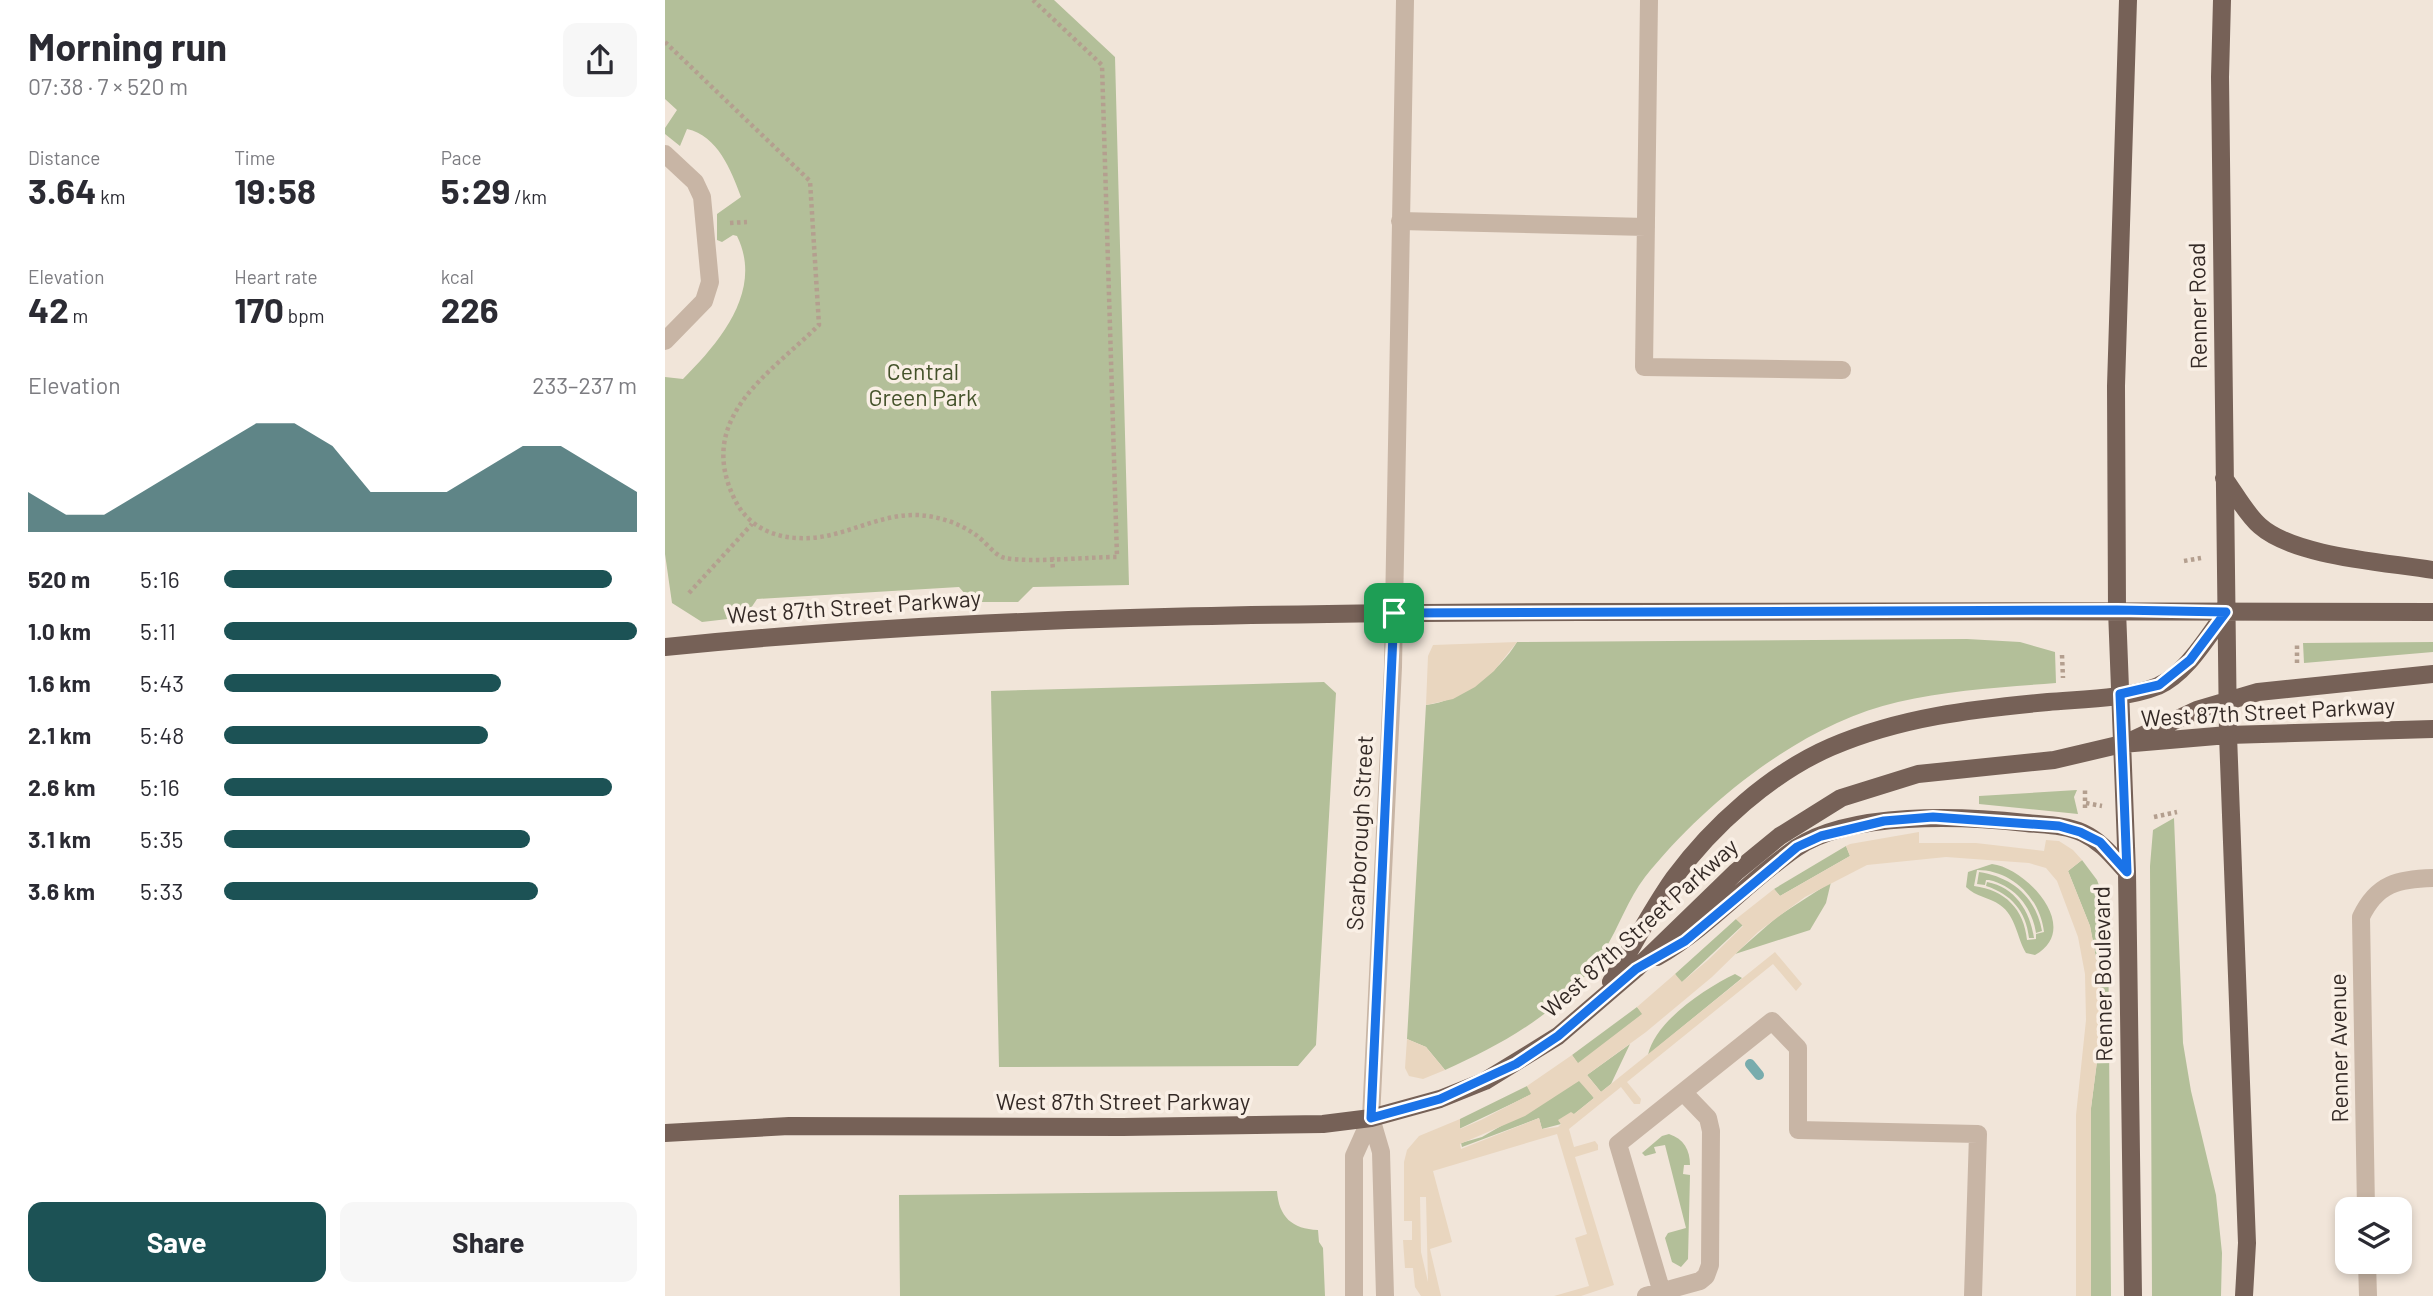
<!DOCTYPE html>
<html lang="en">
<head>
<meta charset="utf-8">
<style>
	:root { --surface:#fff; --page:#f7f7f7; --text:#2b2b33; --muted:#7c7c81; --accent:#1c5255 }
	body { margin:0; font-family:Barlow,sans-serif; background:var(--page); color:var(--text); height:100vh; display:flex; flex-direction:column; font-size:26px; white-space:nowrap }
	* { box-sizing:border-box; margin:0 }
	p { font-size:23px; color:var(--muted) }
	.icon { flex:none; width:38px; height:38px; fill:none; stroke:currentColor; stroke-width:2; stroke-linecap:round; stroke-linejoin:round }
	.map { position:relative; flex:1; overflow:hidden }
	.sheet { display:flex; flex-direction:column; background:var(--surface); width:665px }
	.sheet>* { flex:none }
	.buttons { position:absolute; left:1670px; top:1197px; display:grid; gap:14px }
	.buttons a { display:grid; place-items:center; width:77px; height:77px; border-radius:14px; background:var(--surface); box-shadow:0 4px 10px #0003; font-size:35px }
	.pin { position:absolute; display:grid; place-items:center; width:60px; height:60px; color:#fff; margin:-30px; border-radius:14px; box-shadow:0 4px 10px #0006 }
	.round { display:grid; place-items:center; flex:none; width:74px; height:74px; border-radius:14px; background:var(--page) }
	.headline { display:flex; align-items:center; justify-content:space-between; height:119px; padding:0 28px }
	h1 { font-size:38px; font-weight:700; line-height:52px }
	.stats { display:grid; grid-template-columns:repeat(3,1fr); gap:10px; height:119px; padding:7px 28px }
	.stats div { display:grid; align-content:center }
	.stats b { font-size:35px; font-weight:700 }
	.stats small { font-size:19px; font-weight:400 }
	.stats p { font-size:19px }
	.chart { height:196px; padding:14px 28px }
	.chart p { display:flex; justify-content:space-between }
	.chart svg { width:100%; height:126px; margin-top:7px; fill:var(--accent); opacity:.7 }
	.button { display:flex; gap:14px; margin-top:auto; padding:14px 28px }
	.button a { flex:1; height:80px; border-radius:14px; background:var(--accent); color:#fff; font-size:28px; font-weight:700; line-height:80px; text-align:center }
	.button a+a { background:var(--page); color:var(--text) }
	ul { padding:0 28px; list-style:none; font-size:23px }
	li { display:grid; grid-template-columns:112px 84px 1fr; align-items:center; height:52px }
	li i { height:18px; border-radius:9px; background:var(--accent) }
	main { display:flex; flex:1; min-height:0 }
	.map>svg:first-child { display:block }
	.green { fill:#b3bf99; fill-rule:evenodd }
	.plaza { fill:#e9d6bf; fill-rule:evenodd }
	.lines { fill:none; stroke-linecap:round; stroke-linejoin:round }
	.stream { stroke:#78acad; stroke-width:10 }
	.path { stroke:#b49f8f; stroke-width:4.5; stroke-dasharray:3.5 3.5; stroke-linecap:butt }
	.minor { stroke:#c8b5a5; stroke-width:18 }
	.major { stroke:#766157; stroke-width:18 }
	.route-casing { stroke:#fff; stroke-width:14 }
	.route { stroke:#1a73e8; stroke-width:9 }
	.labels { text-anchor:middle; stroke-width:7; stroke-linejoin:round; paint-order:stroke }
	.street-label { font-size:23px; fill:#342a26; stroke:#f9efe5 }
	.park-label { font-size:23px; fill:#44522a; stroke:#f9efe5 }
</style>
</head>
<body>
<main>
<section class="sheet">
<div class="headline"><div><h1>Morning run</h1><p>07:38 · 7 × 520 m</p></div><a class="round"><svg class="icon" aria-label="share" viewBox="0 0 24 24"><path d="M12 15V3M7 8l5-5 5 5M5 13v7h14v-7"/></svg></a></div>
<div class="stats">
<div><p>Distance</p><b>3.64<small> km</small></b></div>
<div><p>Time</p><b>19:58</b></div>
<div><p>Pace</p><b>5:29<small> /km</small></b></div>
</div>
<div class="stats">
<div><p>Elevation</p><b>42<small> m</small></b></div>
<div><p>Heart rate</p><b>170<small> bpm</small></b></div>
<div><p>kcal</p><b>226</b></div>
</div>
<div class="chart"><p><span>Elevation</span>233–237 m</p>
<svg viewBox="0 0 160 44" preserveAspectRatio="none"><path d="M0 44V30L10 38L20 38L30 30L40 22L50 14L60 6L70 6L80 14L90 30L100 30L110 30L120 22L130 14L140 14L150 22L160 30V44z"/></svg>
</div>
<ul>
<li><b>520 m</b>5:16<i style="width:94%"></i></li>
<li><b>1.0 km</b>5:11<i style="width:100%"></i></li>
<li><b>1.6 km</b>5:43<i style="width:67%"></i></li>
<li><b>2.1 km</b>5:48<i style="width:64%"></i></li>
<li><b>2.6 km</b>5:16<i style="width:94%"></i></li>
<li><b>3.1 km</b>5:35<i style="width:74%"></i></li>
<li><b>3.6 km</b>5:33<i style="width:76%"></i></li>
</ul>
<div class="button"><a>Save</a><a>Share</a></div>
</section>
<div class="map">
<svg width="1768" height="1296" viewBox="0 0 1768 1296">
	<rect width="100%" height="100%" fill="#f1e5d9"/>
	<path class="green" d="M0 0H389L450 57 464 585 368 587 353 602H307L294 587 92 599 80 617 37 622 7 603 0 554V377L18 379C54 343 99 291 72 236L68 235 57 242 52 240V214L76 197C66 170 53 136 22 129L15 146 0 134V128L12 110 0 99Z
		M1302 639 1355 642 1390 652 1391 683C1338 687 1284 690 1233 702 1137 724 1041 801 980 877 963 899 954 927 939 951 902 1008 841 1043 780 1070L761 1047 742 1039 761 705C796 701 834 672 852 642Z
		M1768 642V652L1639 663 1638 643Z
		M659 682 671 693 651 1045 633 1066 334 1067 326 691Z
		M1412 790 1409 797 1413 814 1314 804V796Z
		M1509 818 1518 1043 1526 1091 1551 1195 1557 1253 1556 1296H1487L1485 866 1488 830Z
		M1181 846 1185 856 1115 896 1109 889Z
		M1417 860 1432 880 1443 909 1446 1296H1426V1108L1435 1038V979L1425 926 1403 871Z
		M1327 864C1361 868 1418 928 1370 955L1361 953C1352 938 1351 916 1335 905 1324 897 1311 897 1301 887L1303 872ZM1312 870C1347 870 1375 898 1379 932L1371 934V939L1362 940C1359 909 1340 890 1309 886Z
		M1314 872C1347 877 1371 897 1377 931L1371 933C1367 907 1350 886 1324 880H1321L1320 885 1312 884Z
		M1166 882 1161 903 1145 930 1070 954 1112 917Z
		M1322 882C1350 887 1365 911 1369 938H1364C1361 911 1346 894 1321 886Z
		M1071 919 1078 925 1016 983 1010 974Z
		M1070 974 1077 978 983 1055C990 1021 1041 988 1070 974Z
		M972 1007 978 1014 913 1064 907 1055Z
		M965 1044 946 1084 936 1092 922 1075Z
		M915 1080 929 1098 908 1115 894 1121 896 1124 877 1129 874 1118 797 1147 796 1143 817 1137Z
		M862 1086 867 1094 794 1129 795 1119Z
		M1004 1134C1019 1139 1025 1150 1025 1165H1019L1018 1174 1025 1175 1023 1259 1016 1267 1007 1262 1000 1238 1003 1233 1021 1228 1000 1145 989 1147 991 1153 980 1156 977 1153 997 1136Z
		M612 1191C614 1217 627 1229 653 1230L654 1242 658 1248 660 1296H235L234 1195Z"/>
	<path class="plaza" d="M852 642 829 671 810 687 788 699 761 705 763 656 768 645Z
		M1254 832V843H1311L1379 851 1381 840 1394 841 1408 850 1417 860 1403 871 1425 926 1435 979V1038L1426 1108V1296H1411V1115L1421 1020 1420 974 1413 937 1392 881 1381 868 1364 863 1281 857 1202 865 1140 897 1093 932 1047 977 981 1032 922 1075 936 1092 1110 952 1137 984 1131 991 1108 964 962 1082 976 1099 975 1104H969L956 1087 904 1129 909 1147 930 1141 933 1145V1150L910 1157 949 1285 916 1296H889L924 1286 910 1238 922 1234 892 1134 768 1171 787 1242 765 1249 776 1296H756L750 1287 748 1268H740L738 1240H747V1221H739V1162L742 1150 754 1136 795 1119V1129L816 1120 866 1094 862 1086 907 1055 913 1063 977 1014 972 1007 1010 974 1017 982 1043 960 1078 926 1071 919 1109 889 1115 896 1185 856 1181 846 1185 844ZM914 1081 929 1098 909 1114 906 1112 893 1120 896 1124 893 1127 877 1129 874 1118 796 1149 795 1144 860 1116ZM755 1197H761L763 1282 756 1252Z
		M742 1039 761 1047 780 1070 758 1079 744 1076 740 1068Z"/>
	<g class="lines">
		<path class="stream" d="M1085 1064 1094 1075"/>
		<path class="path" d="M0 42 145 181 154 325C103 375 31 418 69 498 81 524 105 537 133 538 174 541 210 514 252 515 273 516 294 523 311 535 320 541 330 556 340 558 368 563 422 557 452 557L437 65 368 0
			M65 223 82 222
			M387 557 388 570
			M1519 561 1536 558
			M24 593 87 524
			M1397 655 1398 678
			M1632 663V643
			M1421 803 1437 806
			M1420 808V789
			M1489 817 1512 812"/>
		<path class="minor" d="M984 0 979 367 1177 370
			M0 154 30 182 37 197 45 282 39 301 0 341
			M735 221 981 227
			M1701 1209 1696 917C1712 883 1734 879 1768 878
			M1702 1262 1703 1296
			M689 1296V1156L706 1118
			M720 1296 716 1152 706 1118 728 667 740 0
			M981 1296 1035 1281 1041 1276 1045 1265 1046 1131 1043 1118 1018 1092
			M998 1296 953 1144 1107 1021 1133 1048V1130L1313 1134 1308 1296"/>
		<path class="major" d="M1463 0 1451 386 1452 610 1462 872 1468 1296
			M1557 0 1555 77 1563 735 1582 1243 1579 1296
			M1559 478C1570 493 1581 514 1595 526 1630 557 1721 562 1768 570
			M0 647C304 616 609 613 915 612 1199 611 1484 611 1768 612
			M1470 739 1532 710 1593 692 1768 674
			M992 957C1044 927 1082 882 1131 848 1185 811 1298 816 1361 823 1380 825 1401 825 1418 833 1437 842 1448 857 1462 872
			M946 982C967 948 985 912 1009 878 1047 826 1106 773 1166 747 1236 717 1308 709 1383 702 1417 699 1461 699 1493 686 1522 673 1542 637 1561 612
			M0 1133 124 1126 458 1127 658 1124 706 1118 775 1099 820 1081 893 1036 971 969 1071 872 1115 836 1176 798 1253 774 1389 760 1457 744 1563 735 1768 729"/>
	</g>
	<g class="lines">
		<g class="route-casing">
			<path id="route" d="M1452 610 1561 612 1525 660 1494 685 1455 694 1462 872 1435 842 1415 832 1394 826 1268 817 1219 821 1156 836 1132 847 1020 941 971 969 893 1036 851 1064 775 1099 706 1118 729 613Z"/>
		</g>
		<use href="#route" class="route"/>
	</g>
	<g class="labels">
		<g class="street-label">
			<text transform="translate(1533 306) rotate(-91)" y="8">Renner Road</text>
			<text transform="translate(189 607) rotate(-4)" y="8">West 87th Street Parkway</text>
			<text transform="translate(1603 712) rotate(-3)" y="8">West 87th Street Parkway</text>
			<text transform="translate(695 833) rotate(-87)" y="8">Scarborough Street</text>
			<text transform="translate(975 928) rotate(-42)" y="8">West 87th Street Parkway</text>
			<text transform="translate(1438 974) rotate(-91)" y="8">Renner Boulevard</text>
			<text transform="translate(1674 1048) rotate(-91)" y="8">Renner Avenue</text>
			<text x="458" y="1110">West 87th Street Parkway</text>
		</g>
		<g class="park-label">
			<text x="258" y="380">Central<tspan x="258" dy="26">Green Park</tspan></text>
		</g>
	</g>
</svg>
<div class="buttons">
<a><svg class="icon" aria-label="layers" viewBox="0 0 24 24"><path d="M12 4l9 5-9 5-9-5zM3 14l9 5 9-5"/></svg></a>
</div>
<div class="pin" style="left:729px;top:613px;background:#1e9e55"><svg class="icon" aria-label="arrive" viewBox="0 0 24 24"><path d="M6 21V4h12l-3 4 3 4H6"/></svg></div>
</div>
</main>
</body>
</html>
